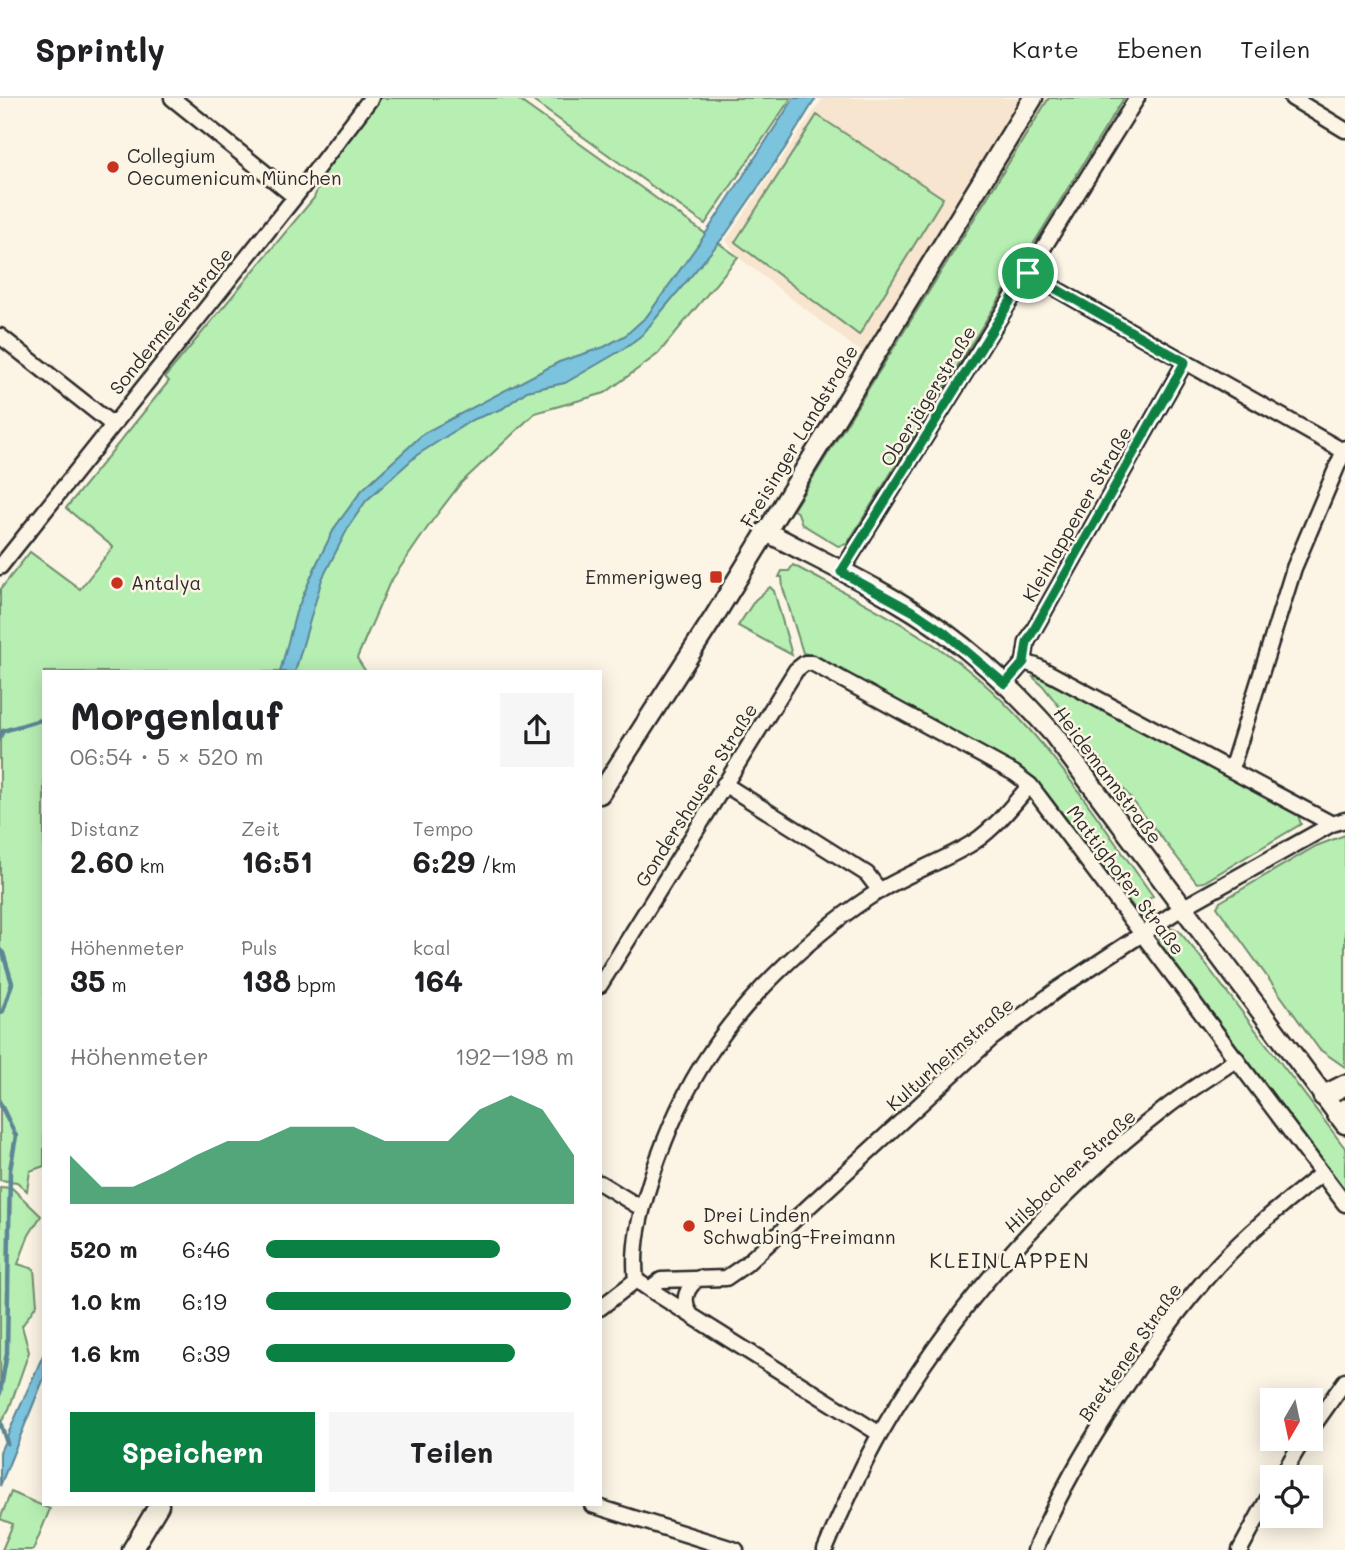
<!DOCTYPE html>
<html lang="de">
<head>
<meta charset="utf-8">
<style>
	:root { --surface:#fff; --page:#f6f6f6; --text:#202124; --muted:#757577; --line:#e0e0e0; --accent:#0b8043 }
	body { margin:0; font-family:Mali,sans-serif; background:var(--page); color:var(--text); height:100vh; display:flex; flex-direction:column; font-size:26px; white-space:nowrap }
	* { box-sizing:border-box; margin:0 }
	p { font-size:23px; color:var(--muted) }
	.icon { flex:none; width:38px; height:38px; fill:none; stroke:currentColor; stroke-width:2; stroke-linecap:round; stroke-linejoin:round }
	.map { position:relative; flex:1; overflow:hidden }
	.details { position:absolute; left:42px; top:572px; width:560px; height:836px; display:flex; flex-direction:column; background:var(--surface); border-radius:0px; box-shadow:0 4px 18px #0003 }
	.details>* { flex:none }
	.needle { width:46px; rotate:189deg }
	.buttons { position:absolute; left:1260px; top:1290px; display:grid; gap:14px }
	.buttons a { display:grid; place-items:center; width:63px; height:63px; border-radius:0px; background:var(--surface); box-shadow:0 4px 18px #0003; font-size:35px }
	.pin { position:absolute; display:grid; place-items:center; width:60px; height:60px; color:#fff; margin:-30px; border:4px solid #fff; border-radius:50%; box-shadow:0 2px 7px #0007 }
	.round { display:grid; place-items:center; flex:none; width:74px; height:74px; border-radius:0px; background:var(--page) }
	.overview { display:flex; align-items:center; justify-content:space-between; height:119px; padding:0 28px }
	h1 { font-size:38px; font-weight:800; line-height:52px }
	.stats { display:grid; grid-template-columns:repeat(3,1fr); gap:10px; height:119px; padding:7px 28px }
	.stats div { display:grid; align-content:center }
	.stats b { font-size:30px; font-weight:800 }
	.stats small { font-size:19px; font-weight:400 }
	.stats p { font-size:19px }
	.chart { height:196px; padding:14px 28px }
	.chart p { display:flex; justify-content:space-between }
	.chart svg { width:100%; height:126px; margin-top:7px; fill:var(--accent); opacity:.7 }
	.primary-button { display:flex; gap:14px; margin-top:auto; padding:14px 28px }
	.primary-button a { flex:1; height:80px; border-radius:0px; background:var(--accent); color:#fff; font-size:28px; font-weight:800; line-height:80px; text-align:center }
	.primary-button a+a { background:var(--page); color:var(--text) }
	ul { padding:0 28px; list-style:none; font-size:23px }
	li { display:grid; grid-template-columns:112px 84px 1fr; align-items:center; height:52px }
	li i { height:18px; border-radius:9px; background:var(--accent) }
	header { display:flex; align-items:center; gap:42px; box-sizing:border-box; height:98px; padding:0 35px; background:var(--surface); border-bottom:2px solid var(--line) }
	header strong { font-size:33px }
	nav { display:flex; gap:38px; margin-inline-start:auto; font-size:24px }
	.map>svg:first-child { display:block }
	.built { fill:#f7e5cf }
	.green { fill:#b7efb2; stroke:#718d6e; stroke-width:2 }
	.water { fill:#7cc3dd; stroke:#5c8696; stroke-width:2 }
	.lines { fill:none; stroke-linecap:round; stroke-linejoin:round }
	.stream { stroke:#5c8696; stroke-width:4.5 }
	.minor-casing { stroke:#2b2b2b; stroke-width:19 }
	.major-casing { stroke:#2b2b2b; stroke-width:23 }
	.highway-casing { stroke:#2b2b2b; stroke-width:24 }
	.minor { stroke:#fcf5e5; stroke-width:14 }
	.major { stroke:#fcf5e5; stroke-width:18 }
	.highway { stroke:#fcf5e5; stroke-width:19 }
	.route-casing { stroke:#fff; stroke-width:14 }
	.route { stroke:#0b8043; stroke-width:9 }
	.poi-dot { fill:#c8321e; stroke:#fcf5e5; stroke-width:2.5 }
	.labels { text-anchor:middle; stroke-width:5; stroke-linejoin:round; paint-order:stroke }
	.poi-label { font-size:19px; fill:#2b2b2b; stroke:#fcf5e5; text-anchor:start }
	.street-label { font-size:19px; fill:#2b2b2b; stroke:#fcf5e5 }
	.neighbourhood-label { font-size:21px; letter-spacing:2px; fill:#2b2b2b; stroke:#fcf5e5 }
</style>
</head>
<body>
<header>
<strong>Sprintly</strong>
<nav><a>Karte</a><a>Ebenen</a><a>Teilen</a></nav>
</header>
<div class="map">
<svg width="1345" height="1452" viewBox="0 0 1345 1452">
	<rect width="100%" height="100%" fill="#fcf5e5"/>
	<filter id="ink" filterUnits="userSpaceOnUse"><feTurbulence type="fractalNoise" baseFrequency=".0143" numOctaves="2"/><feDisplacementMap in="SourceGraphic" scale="14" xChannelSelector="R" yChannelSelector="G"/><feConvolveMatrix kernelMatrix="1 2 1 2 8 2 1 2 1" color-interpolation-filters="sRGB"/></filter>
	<g filter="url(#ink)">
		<path class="built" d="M823 0H1049L883 268 853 248 738 159 726 142Z"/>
		<path class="green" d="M379 0H516L738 159 658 256 605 295 535 315 461 385 432 423 389 486 357 560 366 574H44V1068L30 1073 27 1093 17 1084 0 1082V492L30 454 80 491 113 449 66 410 169 283 165 279 314 100 326 68Z
			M529 0H791L705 126Z
			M1049 0H1124L847 446 838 448 802 426 798 415 793 412Z
			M817 17 943 100 859 237 735 144Z
			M793 467C856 501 924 533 979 581 1049 642 1099 723 1153 798L1149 801 1153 811 1143 821 1046 694 1030 679 819 559 803 555 783 490 782 479H779L782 473H789Z
			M770 489 774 493 792 557 738 528 755 502Z
			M1037 578 1298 717 1301 726 1204 784 1197 785 1043 588 1033 579Z
			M1345 737V969L1319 951 1217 809 1220 804 1316 748Z
			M1167 829 1179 833 1198 856 1345 1050V1092L1159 844 1160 834Z
			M0 1089 12 1090 41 1118 29 1137 18 1166 34 1171 37 1206 22 1228 29 1254 9 1311 0 1326Z
			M11 1394 50 1411 33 1452H2L13 1426 0 1421Z"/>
		<path class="water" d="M794 0H816L785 50 726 136 642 237 622 252 565 285 527 293 502 311 472 322 417 357 366 403 349 428 322 481 295 574H280L296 514 317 465 335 429 362 392 424 335 559 264 604 249 626 237 647 218 702 141Z
			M44 1255V1280L0 1388V1354Z"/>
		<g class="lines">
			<path class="stream" d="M0 639 3 633 44 621
				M0 852 3 855 12 885 3 913 0 915
				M0 1005 16 1038 10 1072 7 1255 0 1295
				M0 1324 7 1345"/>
			<g class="minor-casing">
				<path id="minor" d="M172 0 295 99
					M1292 0 1345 32
					M1028 175 1345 354
					M0 238 113 327
					M0 469 295 99 371 0
					M841 474 1137 0
					M1024 564 1036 568 1332 726
					M1005 586 1024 564 1027 544 1185 264
					M1231 672 1294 470 1345 350
					M724 686 867 776 880 793
					M600 887 796 572 805 565H812L1014 675 1030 687 1345 1106
					M600 1085 641 1110
					M636 1182C632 1146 641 1113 652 1078 666 1036 683 995 708 958 746 898 819 830 879 793 910 774 944 763 974 744 996 729 1013 707 1030 687
					M649 1191 880 1336
					M600 1210 636 1182 649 1191 661 1182 726 1180 745 1167 991 941 1058 891 1182 810 1332 726 1345 722
					M691 1217C681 1202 686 1190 699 1180
					M1311 1331 1345 1283
					M1281 1379 1304 1340
					M592 1407 736 1452
					M825 1452C842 1412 859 1373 880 1336 952 1211 1052 1098 1167 1009 1189 992 1214 977 1237 961
					M1035 1452C1056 1400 1083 1354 1113 1308 1145 1258 1178 1211 1218 1167 1249 1133 1286 1104 1321 1076
					M1240 1452 1272 1393"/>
			</g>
			<g class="major-casing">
				<path id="major" d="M765 433C825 465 889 494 944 534 985 564 1021 599 1054 637L1345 1026
					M600 696 714 519 1033 0
					M132 1452 159 1407"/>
			</g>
			<g class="highway-casing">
				<path id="highway" d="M1323 998 1345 987
					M1337 1016 1345 1011"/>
			</g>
			<use href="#minor" class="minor"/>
			<use href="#major" class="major"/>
			<use href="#highway" class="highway"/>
		</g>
	</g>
	<g class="lines" filter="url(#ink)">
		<g class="route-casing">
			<path id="route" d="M1028 175 1185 264 1027 544 1024 564 1005 586 944 534 916 515 841 474Z"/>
		</g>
		<use href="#route" class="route"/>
	</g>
	<g class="poi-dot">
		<circle cx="113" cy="69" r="7"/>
		<rect x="709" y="472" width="14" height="14" rx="3.5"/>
		<circle cx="117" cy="485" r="7"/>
		<circle cx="689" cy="1128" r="7"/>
	</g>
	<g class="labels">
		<g class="poi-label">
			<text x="127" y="65">Collegium<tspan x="127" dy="22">Oecumenicum München</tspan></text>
			<text x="702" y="486" text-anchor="end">Emmerigweg</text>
			<text x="131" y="492">Antalya</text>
			<text x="703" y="1124">Drei Linden<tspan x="703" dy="22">Schwabing-Freimann</tspan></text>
		</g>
		<g class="street-label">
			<text transform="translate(171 223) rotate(-51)" y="7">Sondermeierstraße</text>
			<text transform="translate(928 298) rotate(-58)" y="7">Oberjägerstraße</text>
			<text transform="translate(799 338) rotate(-59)" y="7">Freisinger Landstraße</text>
			<text transform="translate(1077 416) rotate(-60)" y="7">Kleinlappener Straße</text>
			<text transform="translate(1108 677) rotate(53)" y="7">Heidemannstraße</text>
			<text transform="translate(696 697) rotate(-58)" y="7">Gondershauser Straße</text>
			<text transform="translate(1126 782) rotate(53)" y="7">Mattighofer Straße</text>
			<text transform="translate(950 956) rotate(-41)" y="7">Kulturheimstraße</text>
			<text transform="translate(1070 1073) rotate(-43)" y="7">Hilsbacher Straße</text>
			<text transform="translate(1130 1254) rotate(-55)" y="7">Brettener Straße</text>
		</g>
		<g class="neighbourhood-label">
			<text x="1010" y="1170">KLEINLAPPEN</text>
		</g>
	</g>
</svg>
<div class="buttons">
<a><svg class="needle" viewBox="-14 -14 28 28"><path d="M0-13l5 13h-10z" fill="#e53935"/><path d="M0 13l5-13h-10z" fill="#757577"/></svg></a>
<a><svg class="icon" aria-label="locate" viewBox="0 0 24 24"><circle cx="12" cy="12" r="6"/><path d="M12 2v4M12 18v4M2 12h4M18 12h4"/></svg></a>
</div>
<div class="pin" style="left:1028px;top:175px;background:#1e9e55"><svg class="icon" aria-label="arrive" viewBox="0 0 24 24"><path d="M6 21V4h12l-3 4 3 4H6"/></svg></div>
<section class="details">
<div class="overview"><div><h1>Morgenlauf</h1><p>06:54 · 5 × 520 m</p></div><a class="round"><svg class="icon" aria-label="share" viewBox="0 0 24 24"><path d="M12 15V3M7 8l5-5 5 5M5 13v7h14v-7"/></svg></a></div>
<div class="stats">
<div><p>Distanz</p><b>2.60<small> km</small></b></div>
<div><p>Zeit</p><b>16:51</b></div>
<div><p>Tempo</p><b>6:29<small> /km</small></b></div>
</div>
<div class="stats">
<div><p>Höhenmeter</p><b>35<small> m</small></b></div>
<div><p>Puls</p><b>138<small> bpm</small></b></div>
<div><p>kcal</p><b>164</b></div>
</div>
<div class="chart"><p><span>Höhenmeter</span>192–198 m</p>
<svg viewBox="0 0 160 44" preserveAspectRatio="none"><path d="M0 44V27L10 38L20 38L30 33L40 27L50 22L60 22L70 17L80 17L90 17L100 22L110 22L120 22L130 11L140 6L150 11L160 27V44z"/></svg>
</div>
<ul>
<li><b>520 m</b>6:46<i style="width:76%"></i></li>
<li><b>1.0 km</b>6:19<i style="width:99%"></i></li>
<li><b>1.6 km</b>6:39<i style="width:81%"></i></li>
</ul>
<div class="primary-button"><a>Speichern</a><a>Teilen</a></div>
</section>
</div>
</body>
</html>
